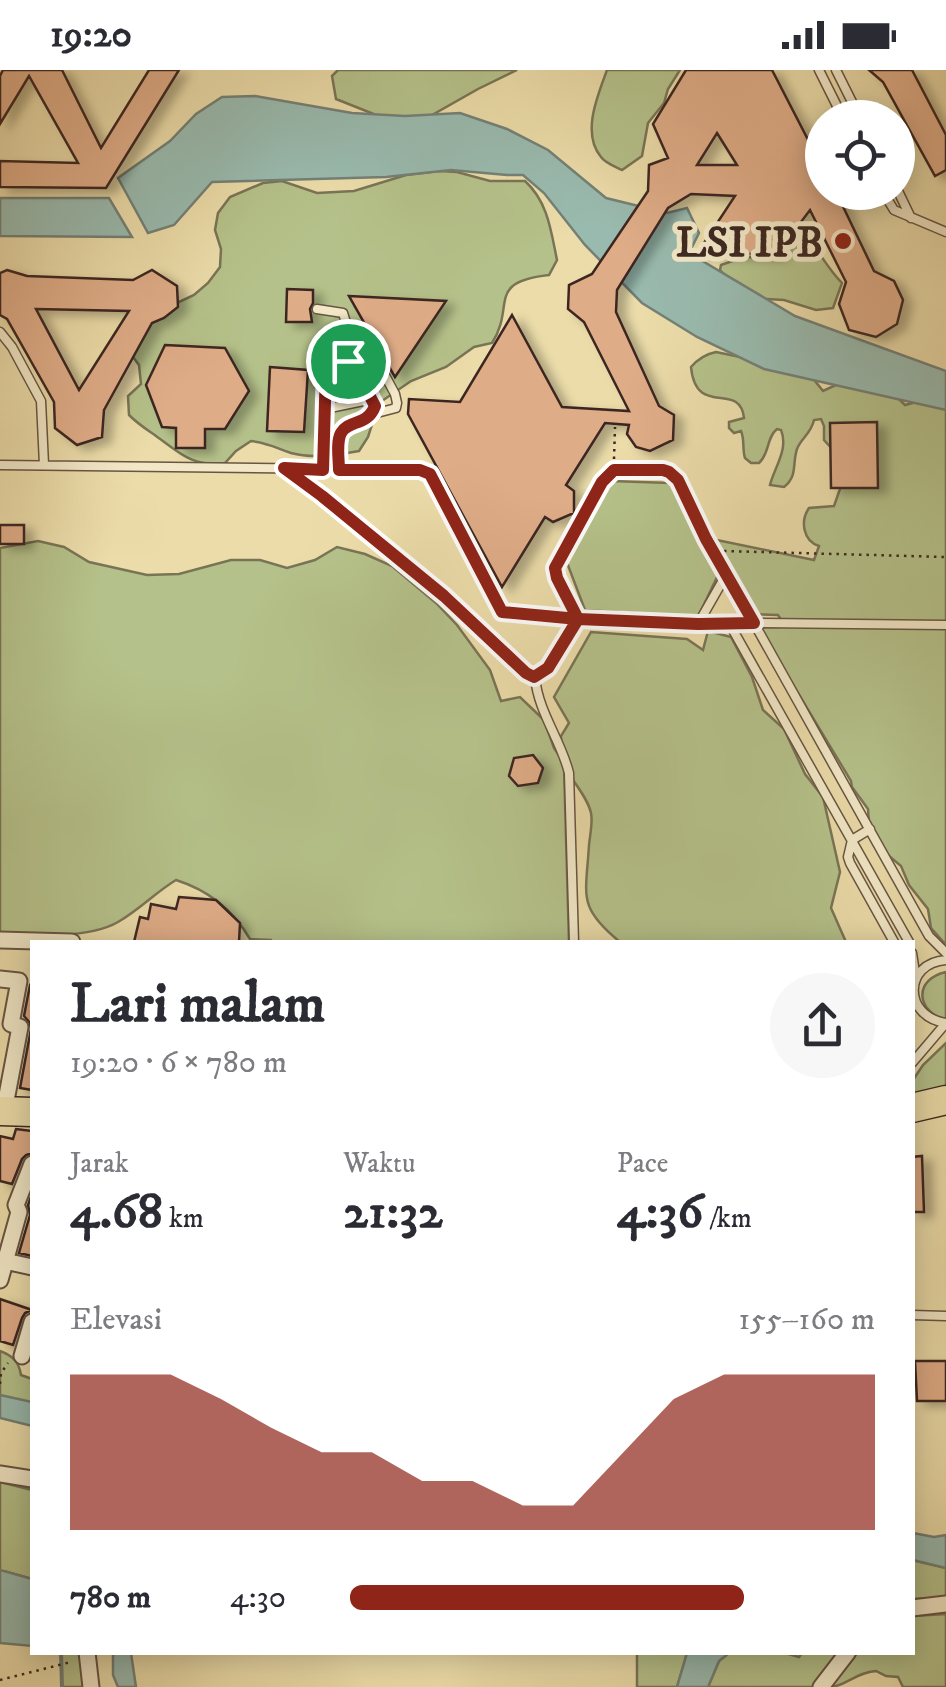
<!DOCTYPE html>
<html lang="id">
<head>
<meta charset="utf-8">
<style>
	:root { --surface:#fff; --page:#f7f7f7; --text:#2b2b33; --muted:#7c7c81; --accent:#8f2418 }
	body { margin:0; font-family:"IM FELL DW Pica",serif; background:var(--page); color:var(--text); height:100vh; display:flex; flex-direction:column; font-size:38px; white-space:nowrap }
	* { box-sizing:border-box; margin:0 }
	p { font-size:32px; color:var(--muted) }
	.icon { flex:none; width:55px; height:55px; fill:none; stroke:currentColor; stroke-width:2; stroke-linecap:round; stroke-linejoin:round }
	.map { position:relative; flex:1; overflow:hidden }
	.panel { position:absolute; left:30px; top:870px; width:885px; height:715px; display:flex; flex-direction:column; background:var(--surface); border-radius:0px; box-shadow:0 5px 25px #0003 }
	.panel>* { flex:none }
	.controls { position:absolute; left:805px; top:30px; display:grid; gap:20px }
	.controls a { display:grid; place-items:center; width:110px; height:110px; border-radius:50%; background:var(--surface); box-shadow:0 5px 25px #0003; font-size:50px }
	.pin { position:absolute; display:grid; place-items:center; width:85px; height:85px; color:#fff; margin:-42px; border:5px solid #fff; border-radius:50%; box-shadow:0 2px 10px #0007 }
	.round { display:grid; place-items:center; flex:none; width:105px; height:105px; border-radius:52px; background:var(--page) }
	.head { display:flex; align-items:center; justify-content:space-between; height:170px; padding:0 40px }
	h1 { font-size:55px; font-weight:700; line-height:75px }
	.stats { display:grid; grid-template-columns:repeat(3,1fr); gap:15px; height:170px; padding:10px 40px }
	.stats div { display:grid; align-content:center }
	.stats b { font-size:50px; font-weight:700 }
	.stats small { font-size:28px; font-weight:400 }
	.stats p { font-size:28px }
	.chart { height:280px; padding:20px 40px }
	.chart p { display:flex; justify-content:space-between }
	.chart svg { width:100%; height:180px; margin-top:10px; fill:var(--accent); opacity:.7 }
	ul { padding:0 40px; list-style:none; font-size:32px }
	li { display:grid; grid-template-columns:160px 120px 1fr; align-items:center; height:75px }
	li i { height:25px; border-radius:12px; background:var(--accent) }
	.status { display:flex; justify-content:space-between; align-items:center; height:70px; padding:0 50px; background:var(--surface); direction:ltr }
	.status svg { height:28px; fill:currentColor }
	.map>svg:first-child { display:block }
	.green { fill:#b5c18a; stroke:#797456; stroke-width:2.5 }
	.water { fill:#99baae; stroke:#748076; stroke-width:2.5 }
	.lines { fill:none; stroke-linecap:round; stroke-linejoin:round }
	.stream { stroke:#748076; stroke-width:4 }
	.building { fill:#deac87; stroke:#3d2821; stroke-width:2.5; fill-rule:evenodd; filter:url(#shadow) }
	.lane-casing { stroke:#685543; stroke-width:11 }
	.street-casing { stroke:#685543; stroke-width:19 }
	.highway-casing { stroke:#3d2821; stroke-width:31 }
	.path { stroke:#3d2821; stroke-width:2.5; stroke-dasharray:2.5 5; stroke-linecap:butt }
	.lane { stroke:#f2e8c7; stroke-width:8 }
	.street { stroke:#f2e8c7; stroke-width:15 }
	.highway { stroke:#ebdca9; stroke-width:28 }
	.route-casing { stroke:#fff; stroke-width:20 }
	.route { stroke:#8f2418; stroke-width:12 }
	.poi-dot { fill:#8f2418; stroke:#f2e8c7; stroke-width:4 }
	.labels { text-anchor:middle; stroke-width:10; stroke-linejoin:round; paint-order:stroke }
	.poi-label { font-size:42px; font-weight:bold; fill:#3d2821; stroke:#f2e8c7; text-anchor:end }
</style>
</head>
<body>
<div class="status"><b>19:20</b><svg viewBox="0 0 49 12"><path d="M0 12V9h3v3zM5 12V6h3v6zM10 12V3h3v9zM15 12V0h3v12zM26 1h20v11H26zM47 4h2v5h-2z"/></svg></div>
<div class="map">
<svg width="946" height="1617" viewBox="0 0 946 1617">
	<defs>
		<filter id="shadow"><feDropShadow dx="9" dy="5" stdDeviation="5" flood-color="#0004"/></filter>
	</defs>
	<rect width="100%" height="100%" fill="#ebdca9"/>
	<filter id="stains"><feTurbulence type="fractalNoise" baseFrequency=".002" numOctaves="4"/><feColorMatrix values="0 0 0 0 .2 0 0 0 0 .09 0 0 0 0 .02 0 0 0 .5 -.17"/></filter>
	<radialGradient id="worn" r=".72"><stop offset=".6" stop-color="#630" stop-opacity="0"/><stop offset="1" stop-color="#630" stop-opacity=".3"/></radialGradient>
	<path class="green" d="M338 0H517L478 19 432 45 386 49 336 29 332 6Z
		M607 0H680L668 19 664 33 648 53 642 86 622 100C616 97 605 93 601 87 581 63 598 25 607 0Z
		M439 101 457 102 490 111H525C548 132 551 161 557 190L549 205C485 212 516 236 492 273L474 277 446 297 411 311 379 333 368 367 359 381C337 385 313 389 291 383 276 378 269 373 251 371L236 381 225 393C192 397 181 384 156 366 146 359 138 354 129 345L128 326 141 314 139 295 127 279 162 240 194 225 208 213 220 197 221 179 215 160 218 143 230 127 263 113 282 111 317 123 354 121 406 105Z
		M804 163C818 179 827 198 842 213L833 238 816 240 784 230 747 228 720 200 721 195 744 187H777L787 179 796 166Z
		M716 282 807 301 823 321 838 314 899 329 905 335 920 331 946 337V875L931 858 928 839 909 815 901 796 882 780 869 753 868 739 852 717 851 711 757 555 782 551 778 545 750 544 712 469 814 490 819 476C803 471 800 451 809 438L834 436 840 419 837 416 834 381 824 370V356L821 349 814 350C811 364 801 368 797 379 792 394 798 406 784 417L770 415C774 398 789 379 781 360L777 359C766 368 770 383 759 393H751L745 388C742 379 745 370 741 361L734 363 729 358V352L744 348C740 310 696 349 691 297 698 289 706 284 716 282Z
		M611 411 670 413 718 505 698 547 585 540 564 485Z
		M38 471 64 477 89 492 147 505 179 504 231 490H260L287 498 315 490 337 477 365 484 392 496 436 533 457 555 490 600 501 631 520 627 544 650 554 678 562 690 561 666 569 653 554 627 591 562 687 569 703 580 708 561 731 567 752 607 763 640 784 659 805 704 823 727 840 802 831 838 846 872H620C577 837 586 826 589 775 590 765 593 752 591 743 587 726 572 711 564 696L569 872H272L271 870 250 869C233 840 208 820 176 810 156 822 139 840 118 852 91 868 31 867 0 865V478Z
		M946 902V950C915 941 914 909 946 902Z
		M946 973V1021L913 1029V1010L923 995Z
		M0 1281C13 1286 19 1292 21 1305L32 1309V1343L0 1332Z
		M0 1412 32 1420V1509L0 1500Z
		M912 1490 946 1498V1528L913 1529Z
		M946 1544V1617H903L898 1607 886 1606 876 1601C856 1602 845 1617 830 1617L857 1583 912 1582 913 1546Z
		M61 1583H79L85 1617H62Z
		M637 1583H687L677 1617H637Z
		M729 1583H785L799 1587 802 1583H839L813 1617H708L719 1591Z"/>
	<path class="water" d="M255 26 352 43 405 46 460 43 507 59 548 80 606 128 667 143 687 138 699 163 689 183 795 246 946 301V340L764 299 697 267 642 233 585 175 544 123 523 105H507L451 100 386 107 212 112 174 155 148 163 118 108 170 71 196 44 222 27Z
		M0 128H109L132 167 0 166Z
		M0 1325 32 1332V1356L0 1348Z
		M913 1463 934 1467 946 1465V1498L913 1490Z
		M0 1500 32 1509V1576L0 1573Z
		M113 1583H131L136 1617H118L113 1605Z
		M687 1583V1582L729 1583 719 1591 708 1617H677Z"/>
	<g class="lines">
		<path class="stream" d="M61 1582 62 1617"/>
	</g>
	<path class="building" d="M3 0H62L101 78 149 0H179L106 118 0 117V91L78 93 29 6 0 54V6Z
		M686 0H772L817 87 822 90V122H836L874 201 894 211 903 230 897 254 876 267 849 260 839 234 846 212 810 140 776 185 698 182 735 126 691 124 668 138 617 220 616 242 659 336 674 345 673 370 650 381 636 377 627 364 629 355 605 353 566 415 574 421V443L553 452 545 447 502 517 408 344 409 329 460 332 512 245 562 337 629 341 584 252 568 239 569 215 592 204 648 121 649 95 668 88 653 54ZM717 63 737 95H697Z
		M869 0H912L946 65V100L935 106 883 12Z
		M7 200 27 206 133 210 152 200 177 216 178 237 164 248 152 253 104 340 102 367 77 375 55 358 54 332 7 249 0 245V203ZM36 239 129 241 79 320Z
		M287 219 313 220V233L310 239 312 252H286Z
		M349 226 446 231 395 307Z
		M165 275 225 278 249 321 225 359H205V378H176V358L162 357 146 315Z
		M270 297 308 300 304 362 267 361Z
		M877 352 878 418H831L830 353Z
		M0 455H24V474H0Z
		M533 685 543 698 538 713 518 716 509 706 514 688Z
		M179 827 216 830 240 853 239 872H134L140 847 148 849 151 834 176 839Z
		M30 915 32 916V1020L20 1018 31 959 30 953 24 946Z
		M16 1059 32 1061V1083L26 1085 22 1089 12 1114 0 1111V1066L13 1069Z
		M922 1086 924 1142H912V1087Z
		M32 1124V1186L19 1183 30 1145 28 1135Z
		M0 1229 32 1240 25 1243 22 1248 13 1275 0 1271Z
		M915 1291H946V1331H917Z"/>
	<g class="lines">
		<g class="lane-casing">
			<path id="lane" d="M819 0 843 48
				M836 0 860 48
				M898 121 911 148
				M883 122 894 140 946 162
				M317 239 343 243 352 272 375 287 395 324 397 333 396 338 373 344
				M0 262 12 277 41 331 44 395
				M325 339 368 330 369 327 352 292 348 291 326 298
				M0 395 421 400 430 403 502 542C583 555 672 554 754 553L706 469 673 405C658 396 623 395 607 404L556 492 557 509 578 549
				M285 399C340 438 392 481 443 524 469 547 505 594 535 607
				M323 400 327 281
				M339 400 341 363C351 351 370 354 375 337L369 327
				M729 553 909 872
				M754 553 929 866 946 883
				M754 553 946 555
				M698 554 726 505
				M535 607C538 642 561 670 569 703L574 872
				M535 607 548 599 578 549
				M870 759 852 770 848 787 850 793 894 872
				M912 883 916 909
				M912 993 946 953C903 947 903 893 946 890
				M912 1245 946 1246"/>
		</g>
		<g class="street-casing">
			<path id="street" d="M0 870 72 872
				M0 909 19 911 11 954 20 957 4 1041
				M5 1191 32 1197
				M0 1210 19 1142 16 1135 32 1094
				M22 1286 32 1252
				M0 1404 32 1409
				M912 1538 946 1534
				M87 1582 91 1617
				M821 1617 848 1582"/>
		</g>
		<g class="highway-casing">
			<path id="highway" d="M912 1038 946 1030
				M0 1041 32 1042"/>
		</g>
		<path class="path" d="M614 389 615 357
			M724 481 946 487
			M0 1314 1 1303 8 1293
			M0 1610 71 1592"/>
		<use href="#lane" class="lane"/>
		<use href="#street" class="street"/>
		<use href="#highway" class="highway"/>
	</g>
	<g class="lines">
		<g class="route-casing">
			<path id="route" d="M348 291 326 298 323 400 284 398 322 426 444 526 526 603 534 607 548 598 578 549 698 554 754 553 706 469 678 410 669 402 663 400H614L602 412 555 498 557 508 578 549 502 542 430 404 420 400H339C339 390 336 372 341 363 349 349 367 357 375 336L352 292 348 291"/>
		</g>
		<use href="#route" class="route"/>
	</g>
	<circle class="poi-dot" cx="843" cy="171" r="10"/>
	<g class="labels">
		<g class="poi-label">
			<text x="823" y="186">LSI IPB</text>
		</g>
	</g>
	<rect width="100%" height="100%" filter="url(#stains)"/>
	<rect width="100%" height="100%" fill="url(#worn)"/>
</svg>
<div class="controls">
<a><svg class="icon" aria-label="locate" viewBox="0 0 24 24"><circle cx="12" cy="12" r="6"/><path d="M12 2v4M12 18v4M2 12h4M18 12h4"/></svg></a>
</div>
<div class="pin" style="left:348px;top:291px;background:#1e9e55"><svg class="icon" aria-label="arrive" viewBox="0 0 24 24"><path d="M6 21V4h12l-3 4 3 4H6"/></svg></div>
<section class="panel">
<div class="head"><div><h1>Lari malam</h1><p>19:20 · 6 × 780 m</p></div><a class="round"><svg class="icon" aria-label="share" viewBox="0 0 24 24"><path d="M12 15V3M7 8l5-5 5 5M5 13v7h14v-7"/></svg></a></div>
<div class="stats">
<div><p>Jarak</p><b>4.68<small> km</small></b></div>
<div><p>Waktu</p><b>21:32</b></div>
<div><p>Pace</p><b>4:36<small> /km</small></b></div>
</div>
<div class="chart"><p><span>Elevasi</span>155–160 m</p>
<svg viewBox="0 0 160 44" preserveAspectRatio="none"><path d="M0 44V6L10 6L20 6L30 12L40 19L50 25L60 25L70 32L80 32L90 38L100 38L110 25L120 12L130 6L140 6L150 6L160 6V44z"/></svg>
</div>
<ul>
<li><b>780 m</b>4:30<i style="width:75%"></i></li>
</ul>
</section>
</div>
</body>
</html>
